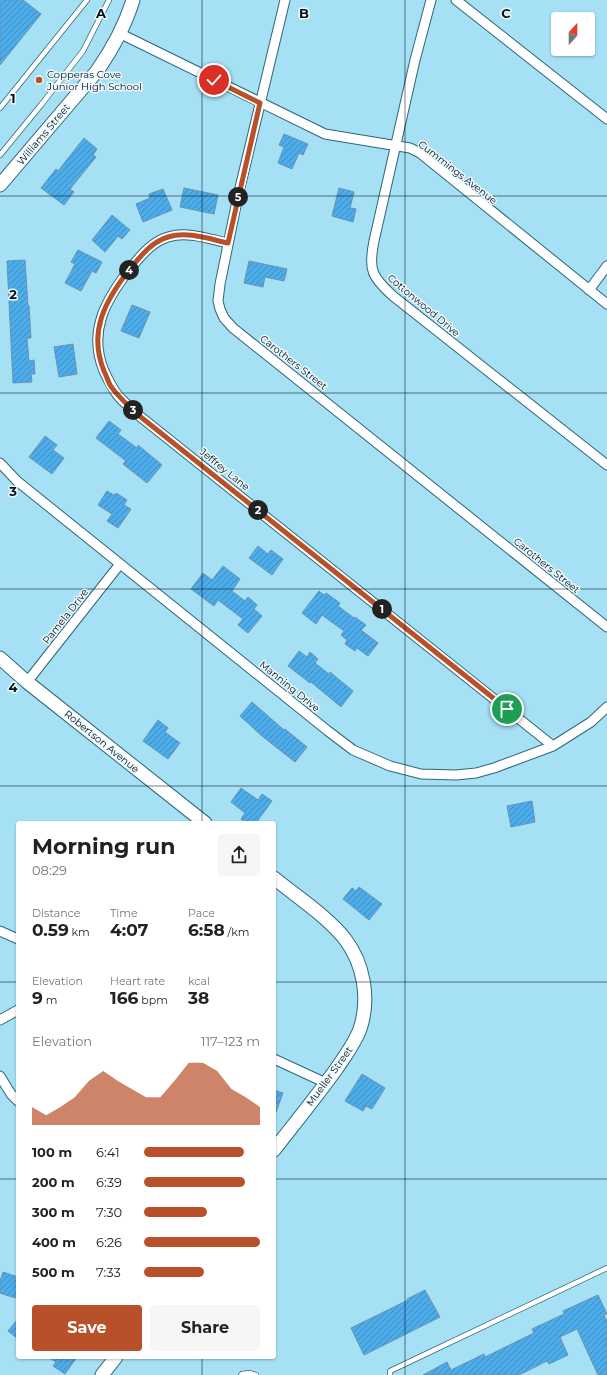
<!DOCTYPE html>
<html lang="en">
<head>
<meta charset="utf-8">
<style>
	:root { --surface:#fff; --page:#f6f6f6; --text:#222; --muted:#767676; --accent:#b85129 }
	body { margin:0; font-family:Montserrat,sans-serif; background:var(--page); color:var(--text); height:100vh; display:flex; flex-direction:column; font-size:15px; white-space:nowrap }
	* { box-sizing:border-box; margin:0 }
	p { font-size:13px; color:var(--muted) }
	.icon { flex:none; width:22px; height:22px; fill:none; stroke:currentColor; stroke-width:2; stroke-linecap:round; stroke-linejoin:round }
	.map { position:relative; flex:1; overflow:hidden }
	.side { position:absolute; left:16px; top:821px; width:260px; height:538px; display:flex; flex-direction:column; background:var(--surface); border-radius:4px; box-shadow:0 1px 3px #0004 }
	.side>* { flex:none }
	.needle { width:26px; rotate:21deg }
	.buttons { position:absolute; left:551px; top:12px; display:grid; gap:8px }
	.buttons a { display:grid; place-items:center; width:44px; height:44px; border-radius:4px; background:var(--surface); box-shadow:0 1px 3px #0004; font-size:20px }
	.pin { position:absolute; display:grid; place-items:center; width:34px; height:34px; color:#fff; margin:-17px; border:2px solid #fff; border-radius:50%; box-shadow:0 1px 4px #0007 }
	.km { position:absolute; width:20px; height:20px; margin:-10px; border-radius:50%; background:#222; color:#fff; font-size:11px; line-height:20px; text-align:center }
	.round { display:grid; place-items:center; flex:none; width:42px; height:42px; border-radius:4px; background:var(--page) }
	.head { display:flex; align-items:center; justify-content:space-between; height:68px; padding:0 16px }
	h1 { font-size:22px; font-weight:700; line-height:30px }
	.figures { display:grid; grid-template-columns:repeat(3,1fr); gap:6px; height:68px; padding:4px 16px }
	.figures div { display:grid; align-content:center }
	.figures b { font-size:17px; font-weight:700 }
	.figures small { font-size:11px; font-weight:400 }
	.figures p { font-size:11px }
	.chart { height:112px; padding:8px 16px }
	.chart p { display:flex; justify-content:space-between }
	.chart svg { width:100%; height:72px; margin-top:4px; fill:var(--accent); opacity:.7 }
	.button { display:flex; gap:8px; margin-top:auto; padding:8px 16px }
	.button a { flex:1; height:46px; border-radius:4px; background:var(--accent); color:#fff; font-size:16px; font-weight:700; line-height:46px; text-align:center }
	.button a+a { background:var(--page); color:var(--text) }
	ul { padding:0 16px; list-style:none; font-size:13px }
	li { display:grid; grid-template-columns:64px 48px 1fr; align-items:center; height:30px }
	li i { height:10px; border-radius:5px; background:var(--accent) }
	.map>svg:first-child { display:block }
	.building { fill:url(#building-hatch); stroke:#6993b2 }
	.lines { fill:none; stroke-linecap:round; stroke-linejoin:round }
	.lane-casing { stroke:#2d6678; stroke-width:6 }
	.street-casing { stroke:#2d6678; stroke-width:11 }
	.secondary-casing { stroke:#2d6678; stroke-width:15 }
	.lane { stroke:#fff; stroke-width:4.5 }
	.street { stroke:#fff; stroke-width:9 }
	.secondary { stroke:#fff; stroke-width:13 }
	.route-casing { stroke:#fff; stroke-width:8 }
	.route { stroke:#b85129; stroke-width:5 }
	.grid { fill:none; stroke:#001219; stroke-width:1; stroke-opacity:0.55 }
	.poi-dot { fill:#b85129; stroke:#edf9fd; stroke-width:1.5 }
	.labels { text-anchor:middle; stroke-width:3; stroke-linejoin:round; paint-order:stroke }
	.poi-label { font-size:10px; fill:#001219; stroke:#edf9fd; text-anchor:start }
	.street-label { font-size:10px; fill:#001219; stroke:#edf9fd }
	.grid-label { font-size:13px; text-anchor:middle; font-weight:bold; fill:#001219; stroke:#edf9fd; stroke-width:3; stroke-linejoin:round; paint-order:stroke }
</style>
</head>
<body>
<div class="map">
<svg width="607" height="1375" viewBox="0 0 607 1375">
	<defs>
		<pattern id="building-hatch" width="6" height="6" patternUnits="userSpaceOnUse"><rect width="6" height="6" fill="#4dacea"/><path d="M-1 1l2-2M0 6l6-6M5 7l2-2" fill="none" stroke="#3e8bbd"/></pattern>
	</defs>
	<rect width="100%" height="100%" fill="#a5e0f4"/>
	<path class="building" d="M0 0H23L41 14 0 65Z
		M284 134 308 144 303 155 299 153 292 169 278 163 284 147 279 145Z
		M84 138 97 149 93 155 96 157 70 189 74 192 64 205 41 188 56 169 58 171Z
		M184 188 218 195 214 214 180 207Z
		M339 188 354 192 350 208 356 209 353 222 332 216Z
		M163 189 172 210 143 222 136 204 150 198 149 194Z
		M112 215 130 230 122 239 118 236 105 252 92 240Z
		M78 250 102 262 96 273 92 271 81 291 65 283 75 264 71 262Z
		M25 260 28 306 29 305 31 338H27L29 361 34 360 35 374H31L32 382 13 383 7 261Z
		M249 261 287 269 284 281 265 277 263 287 244 283Z
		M132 305 150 312 139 338 121 331Z
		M73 344 77 374 59 377 54 347Z
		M109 421 121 430 118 434 137 448 138 445 162 465 147 483 123 464 126 461 96 438Z
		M45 436 57 445 53 450 64 458 52 474 29 457Z
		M107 491 114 495 116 493 127 500 124 505 131 509 118 528 107 521 112 514 98 505Z
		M258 546 268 554 271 550 283 559 272 575 249 558Z
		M223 566 240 579 232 591 245 601 248 597 257 605 254 609 262 616 248 633 238 625 243 619 218 600 214 606 191 589 203 573 212 580Z
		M319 591 324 595 326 593 340 603 338 606 354 618 355 617 366 625 361 630 378 643 368 656 357 648 355 651 345 644 347 640 341 635 344 631 322 615 316 624 302 613Z
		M299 651 307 657 310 652 318 659 315 663 329 674 330 672 353 691 341 707 311 682 310 683 288 666Z
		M252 702 284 730 285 729 307 747 295 762 262 736 240 716Z
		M158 720 168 728 165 732 180 743 168 759 143 741Z
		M241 788 258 800 262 794 272 801 256 823H246L241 819 245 813 231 802Z
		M532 801 535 822 511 827 507 806Z
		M359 887 382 904 369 920 343 899 352 888 356 891Z
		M362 1074 385 1088 372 1109 366 1106 363 1111 345 1101Z
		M274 1090 283 1093 275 1115H274Z
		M3 1272 18 1277V1288L15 1298 0 1293V1281Z
		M425 1290 440 1317 364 1355 351 1328 408 1300 407 1299Z
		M598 1295 607 1314 604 1315 607 1321V1375H598L577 1329 560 1337 568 1355 549 1364 547 1361 519 1375H423L447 1362 451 1370 484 1354 485 1357 534 1333 532 1329 564 1314 563 1311Z
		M18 1319V1339L8 1331Z
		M48 1357H77L65 1374 53 1366 56 1362Z"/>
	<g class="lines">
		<g class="lane-casing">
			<path id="lane" d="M0 108 87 0
				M0 155 41 105 83 51 109 0
				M241 1375 242 1374 250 1373 256 1375
				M390 1375V1371L607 1268"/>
		</g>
		<g class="street-casing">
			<path id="street" d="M285 0 238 196 220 284 218 301 220 309 224 318 233 328 607 627
				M431 0 415 60 374 241C368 270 372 277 393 296L607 465
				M456 0 607 119
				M121 34 325 134 410 148 420 153 607 304
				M228 243C209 239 188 231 168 237 151 242 140 257 129 270 105 301 88 332 104 371 109 381 113 391 121 399 126 404 132 409 137 414L553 746
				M589 290 607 266
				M0 463 17 481 328 731 353 750 390 766 421 774 456 775 476 773 494 768 553 746 591 722 607 707
				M27 682 120 564
				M0 931 18 939
				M0 1020 18 1010
				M274 1059 326 1083
				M0 1076 11 1094 18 1101"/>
		</g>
		<g class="secondary-casing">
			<path id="secondary" d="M0 185 97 71C113 48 125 26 133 0
				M0 658 27 682 205 823
				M274 878C296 896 328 917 345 939 364 964 370 999 360 1029 355 1043 345 1056 337 1068 317 1096 295 1123 274 1150
				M102 1375 116 1357"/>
		</g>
		<use href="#lane" class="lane"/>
		<use href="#street" class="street"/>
		<use href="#secondary" class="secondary"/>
	</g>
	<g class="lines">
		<g class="route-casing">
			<path id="route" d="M214 80 260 103 228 243C209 239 188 231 168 237 151 242 140 257 129 270 105 301 88 332 104 371 106 375 108 381 110 385 117 396 128 405 137 414L507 709"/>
		</g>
		<use href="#route" class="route"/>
	</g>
	<path class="grid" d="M202 0V823M405 0V1375M0 196H607M0 393H607M0 589H607M0 786H607M0 982H18M274 982H607M0 1179H18M274 1179H607M202 1357V1375"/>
	<circle class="poi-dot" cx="39" cy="80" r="4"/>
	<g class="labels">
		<g class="poi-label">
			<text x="47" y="78">Copperas Cove<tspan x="47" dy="12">Junior High School</tspan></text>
		</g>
		<g class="street-label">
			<text transform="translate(43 134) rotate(-50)" y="4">Williams Street</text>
			<text transform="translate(458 172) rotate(38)" y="4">Cummings Avenue</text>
			<text transform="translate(424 305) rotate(40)" y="4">Cottonwood Drive</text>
			<text transform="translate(294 362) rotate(38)" y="4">Carothers Street</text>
			<text transform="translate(225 469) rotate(39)" y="4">Jeffrey Lane</text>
			<text transform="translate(547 565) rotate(39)" y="4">Carothers Street</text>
			<text transform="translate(65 616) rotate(-52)" y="4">Pamela Drive</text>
			<text transform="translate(290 686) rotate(39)" y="4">Manning Drive</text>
			<text transform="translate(102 741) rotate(39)" y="4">Robertson Avenue</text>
			<text transform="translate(329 1076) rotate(-54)" y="4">Mueller Street</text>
		</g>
	</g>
	<g class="grid-label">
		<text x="101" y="18">A</text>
		<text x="304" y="18">B</text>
		<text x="506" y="18">C</text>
		<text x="13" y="103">1</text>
		<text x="13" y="299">2</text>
		<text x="13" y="496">3</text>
		<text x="13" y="692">4</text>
	</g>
</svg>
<div class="buttons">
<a><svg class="needle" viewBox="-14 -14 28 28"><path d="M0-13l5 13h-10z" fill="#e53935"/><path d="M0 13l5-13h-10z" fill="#767676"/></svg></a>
</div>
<div class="pin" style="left:507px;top:709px;background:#1e9e55"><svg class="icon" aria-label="arrive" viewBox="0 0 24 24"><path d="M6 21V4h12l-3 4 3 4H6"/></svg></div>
<div class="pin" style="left:214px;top:80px;background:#d93025"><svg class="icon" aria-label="check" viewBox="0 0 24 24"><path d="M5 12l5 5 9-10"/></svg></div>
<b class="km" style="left:382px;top:609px">1</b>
<b class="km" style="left:258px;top:510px">2</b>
<b class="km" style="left:133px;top:410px">3</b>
<b class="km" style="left:129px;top:270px">4</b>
<b class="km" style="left:238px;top:197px">5</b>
<section class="side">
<div class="head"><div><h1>Morning run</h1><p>08:29</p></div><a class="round"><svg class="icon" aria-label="share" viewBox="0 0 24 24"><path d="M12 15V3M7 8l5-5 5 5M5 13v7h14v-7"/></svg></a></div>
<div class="figures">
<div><p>Distance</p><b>0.59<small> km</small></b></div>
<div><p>Time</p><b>4:07</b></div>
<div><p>Pace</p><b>6:58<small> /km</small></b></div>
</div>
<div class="figures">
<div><p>Elevation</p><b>9<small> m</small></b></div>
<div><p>Heart rate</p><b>166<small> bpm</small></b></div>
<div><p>kcal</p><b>38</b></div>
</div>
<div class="chart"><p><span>Elevation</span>117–123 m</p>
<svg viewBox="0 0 160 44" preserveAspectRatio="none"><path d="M0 44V33L10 38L20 33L30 27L40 17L50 11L60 17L70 22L80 27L90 27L100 17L110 6L120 6L130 11L140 22L150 27L160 33V44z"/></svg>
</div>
<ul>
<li><b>100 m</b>6:41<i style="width:86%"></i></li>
<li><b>200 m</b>6:39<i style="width:87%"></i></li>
<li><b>300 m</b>7:30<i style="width:54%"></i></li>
<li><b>400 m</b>6:26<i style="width:100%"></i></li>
<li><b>500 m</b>7:33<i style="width:52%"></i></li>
</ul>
<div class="button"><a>Save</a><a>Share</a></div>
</section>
</div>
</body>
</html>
